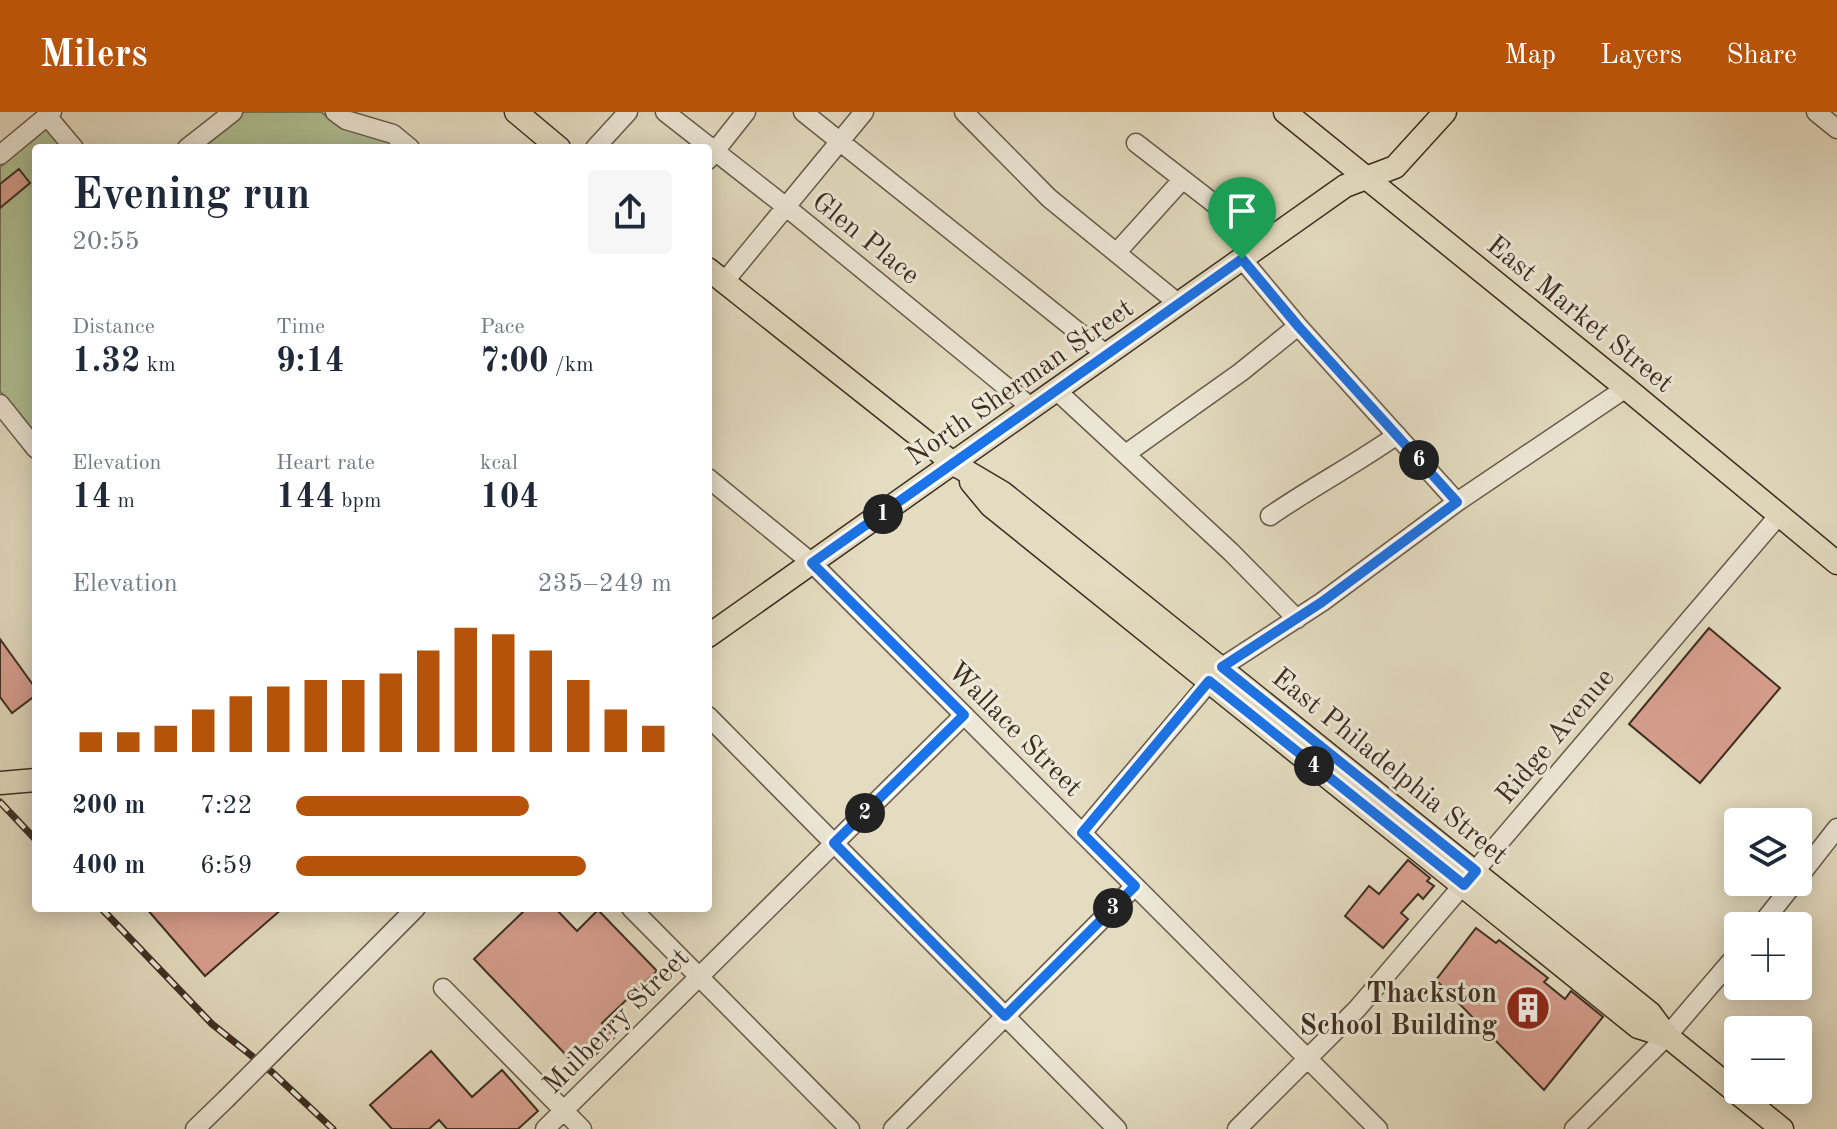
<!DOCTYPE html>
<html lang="en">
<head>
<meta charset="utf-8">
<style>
	:root { --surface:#fff; --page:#f6f6f7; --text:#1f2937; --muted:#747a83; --accent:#b45309 }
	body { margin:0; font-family:"Old Standard TT",serif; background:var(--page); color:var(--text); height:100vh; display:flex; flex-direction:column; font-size:30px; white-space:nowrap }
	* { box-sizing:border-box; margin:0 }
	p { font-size:26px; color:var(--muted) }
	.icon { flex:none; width:44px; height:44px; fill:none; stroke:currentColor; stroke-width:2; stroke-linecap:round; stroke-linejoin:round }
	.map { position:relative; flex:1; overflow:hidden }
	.sheet { position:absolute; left:32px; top:32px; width:680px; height:768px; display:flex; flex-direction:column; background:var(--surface); border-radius:8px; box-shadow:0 4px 20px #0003 }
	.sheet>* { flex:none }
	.controls { position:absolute; left:1724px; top:696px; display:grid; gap:16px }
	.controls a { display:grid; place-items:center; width:88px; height:88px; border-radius:8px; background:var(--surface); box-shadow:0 4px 20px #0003; font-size:40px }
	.pin { position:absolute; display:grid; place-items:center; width:68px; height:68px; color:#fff; margin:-82px -34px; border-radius:50% 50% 50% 0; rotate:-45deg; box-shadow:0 0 8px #0007 }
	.pin .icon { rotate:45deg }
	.km { position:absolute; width:40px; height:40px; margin:-20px; border-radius:50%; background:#222; color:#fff; font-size:22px; line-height:40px; text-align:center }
	.round { display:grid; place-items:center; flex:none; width:84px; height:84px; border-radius:8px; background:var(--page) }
	.head { display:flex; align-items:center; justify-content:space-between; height:136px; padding:0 40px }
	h1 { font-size:44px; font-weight:800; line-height:60px }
	.figures { display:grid; grid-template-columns:repeat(3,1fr); gap:12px; height:136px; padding:8px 40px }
	.figures div { display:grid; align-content:center }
	.figures b { font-size:34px; font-weight:800 }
	.figures small { font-size:22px; font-weight:400 }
	.figures p { font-size:22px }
	.chart { height:224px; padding:16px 40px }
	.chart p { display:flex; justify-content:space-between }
	.chart svg { width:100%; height:144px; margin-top:8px; stroke:var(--accent); stroke-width:6 }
	ul { padding:0 40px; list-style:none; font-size:26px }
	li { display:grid; grid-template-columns:128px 96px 1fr; align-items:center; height:60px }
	li i { height:20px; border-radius:10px; background:var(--accent) }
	header { display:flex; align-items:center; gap:48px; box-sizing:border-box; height:112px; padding:0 40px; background:var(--accent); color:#fff }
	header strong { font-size:38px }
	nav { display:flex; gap:44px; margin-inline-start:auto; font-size:28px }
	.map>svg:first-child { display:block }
	.green { fill:#b0c296; stroke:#76785c; stroke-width:2 }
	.building { fill:#d89f8f; stroke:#3d2e22; stroke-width:2 }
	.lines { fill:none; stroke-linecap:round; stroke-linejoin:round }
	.minor-casing { stroke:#675a4a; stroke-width:21 }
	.major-casing { stroke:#3d2e22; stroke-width:25 }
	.minor { stroke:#ede8d7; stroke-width:18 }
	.major { stroke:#e4dcc1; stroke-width:22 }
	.rail-casing { stroke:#3d2e22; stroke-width:7 }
	.rail { stroke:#ede8d7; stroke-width:4; stroke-dasharray:12; stroke-linecap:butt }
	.minor-bridge-casing { stroke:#675a4a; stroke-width:21; stroke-linecap:butt }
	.minor-bridge { stroke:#ede8d7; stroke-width:18 }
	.route-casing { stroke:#fff; stroke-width:16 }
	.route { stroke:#1a73e8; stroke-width:10 }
	.labels { text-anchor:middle; stroke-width:6; stroke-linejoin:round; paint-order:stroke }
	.street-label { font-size:28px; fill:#3d2e22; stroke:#ede8d7 }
	.poi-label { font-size:28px; font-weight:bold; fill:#3d2e22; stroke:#ede8d7; text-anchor:end }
</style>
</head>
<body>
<header>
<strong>Milers</strong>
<nav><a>Map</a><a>Layers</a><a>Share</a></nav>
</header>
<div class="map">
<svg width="1837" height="1017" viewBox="0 0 1837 1017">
	<rect width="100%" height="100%" fill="#e4dcc1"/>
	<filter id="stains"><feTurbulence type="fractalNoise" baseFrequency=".0025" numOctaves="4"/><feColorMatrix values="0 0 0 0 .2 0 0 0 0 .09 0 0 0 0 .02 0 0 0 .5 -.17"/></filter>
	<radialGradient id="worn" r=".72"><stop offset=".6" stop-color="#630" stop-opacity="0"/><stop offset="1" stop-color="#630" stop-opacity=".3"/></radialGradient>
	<path class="green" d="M243 0H321L339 14 390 30 398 36H199Z
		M47 16 64 36H36V324L0 279V55Z"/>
	<path class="building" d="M19 57 30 71 0 96V72Z
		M1709 516 1780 576 1700 671 1629 612Z
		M0 527 36 577V583L12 601 0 585Z
		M1408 748 1430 766 1427 769 1434 774 1423 787 1418 782 1401 801 1408 807 1383 836 1345 804 1369 774 1379 782Z
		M146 796H283L205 864Z
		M527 796H555L577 819 598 798 657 859 602 911 615 925 594 944 584 934 570 947 474 847Z
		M1476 816 1496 831 1499 828 1548 866 1544 870 1565 887 1571 879 1603 905 1544 978 1436 868Z
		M431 939 472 985 502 958 538 999 518 1017H447L439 1008 429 1017H392L370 993Z"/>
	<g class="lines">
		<g class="minor-casing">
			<path id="minor" d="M335 0 346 8 393 22 410 36
				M665 0 785 94 1032 296
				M803 0 1107 243
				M964 0 1049 86 1179 192
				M1816 0 1837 17
				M47 4 74 36
				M1136 31 1265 131
				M187 36 233 0
				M595 36 628 0
				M0 43 52 0
				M708 48 746 0
				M1117 140 1182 68
				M1242 147 1298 214 1457 390
				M724 170 864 0
				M1057 279 1231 440 1297 507
				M0 292 36 337
				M1127 341 1241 260 1298 214
				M708 366 812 451 1378 1017
				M1270 404C1312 375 1356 352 1397 323
				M708 604 1117 1017
				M1082 721 1222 555 1322 490 1457 390 1626 276
				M1798 766 1837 716
				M631 796 850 1017
				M1760 814 1795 770
				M443 876 582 1017
				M273 940 416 796
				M195 1017 226 987
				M545 1017 964 603
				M893 1017 1135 774
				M1237 1017 1357 897 1779 403
				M1574 1017 1667 924 1738 841"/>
		</g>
		<g class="major-casing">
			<path id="major" d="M516 0 559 36
				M1285 0 1626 276 1837 451
				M708 157 954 352 1003 381 1650 901 1667 924 1782 1017
				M971 370 991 394 1638 915 1667 924
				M708 524 1345 74 1395 55 1445 0
				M0 671 36 668"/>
		</g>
		<use href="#minor" class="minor"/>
		<use href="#major" class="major"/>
		<g class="rail-casing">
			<path id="rail" d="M0 690 36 728
				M101 796 212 912 273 961 333 1017"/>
		</g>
		<use href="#rail" class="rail"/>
		<g class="minor-bridge-casing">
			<path id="minor-bridge" d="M226 987 273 940"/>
		</g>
		<use href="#minor-bridge" class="minor-bridge"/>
	</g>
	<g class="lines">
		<g class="route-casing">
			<path id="route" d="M1242 147 1298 214 1457 390 1322 490 1222 555 1476 759 1464 773 1209 569 1082 721 1135 774 1005 904 834 731 964 603 812 451Z"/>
		</g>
		<use href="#route" class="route"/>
	</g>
	<defs>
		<g id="building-disc" transform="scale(2.3)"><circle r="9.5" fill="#8f2418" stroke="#ede8d7"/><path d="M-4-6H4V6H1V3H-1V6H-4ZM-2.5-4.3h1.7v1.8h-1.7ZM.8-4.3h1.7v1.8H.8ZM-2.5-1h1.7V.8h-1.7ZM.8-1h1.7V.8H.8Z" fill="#fff"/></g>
	</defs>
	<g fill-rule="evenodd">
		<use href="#building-disc" x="1528" y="896"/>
	</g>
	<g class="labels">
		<g class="street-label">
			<text transform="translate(867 125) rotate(39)" y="10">Glen Place</text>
			<text transform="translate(1581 201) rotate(39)" y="10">East Market Street</text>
			<text transform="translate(1019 269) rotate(-35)" y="10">North Sherman Street</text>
			<text transform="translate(1016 616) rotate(45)" y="10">Wallace Street</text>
			<text transform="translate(1554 623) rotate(-50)" y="10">Ridge Avenue</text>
			<text transform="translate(1391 653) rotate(39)" y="10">East Philadelphia Street</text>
			<text transform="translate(615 908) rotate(-45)" y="10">Mulberry Street</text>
		</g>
		<g class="poi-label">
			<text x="1497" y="890">Thackston<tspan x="1497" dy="32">School Building</tspan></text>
		</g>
	</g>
	<rect width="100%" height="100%" filter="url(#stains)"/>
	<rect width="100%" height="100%" fill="url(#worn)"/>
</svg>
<div class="controls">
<a><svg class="icon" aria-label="layers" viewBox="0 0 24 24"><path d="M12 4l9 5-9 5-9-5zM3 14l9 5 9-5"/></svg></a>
<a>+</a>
<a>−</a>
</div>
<div class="pin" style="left:1242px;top:147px;background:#1e9e55"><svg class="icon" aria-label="arrive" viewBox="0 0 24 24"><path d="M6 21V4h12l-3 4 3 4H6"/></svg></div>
<b class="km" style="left:883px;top:402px">1</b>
<b class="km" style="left:865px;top:701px">2</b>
<b class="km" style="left:1113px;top:796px">3</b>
<b class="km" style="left:1314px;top:654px">4</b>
<b class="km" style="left:1419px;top:348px">6</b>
<section class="sheet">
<div class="head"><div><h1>Evening run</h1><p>20:55</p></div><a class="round"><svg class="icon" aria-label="share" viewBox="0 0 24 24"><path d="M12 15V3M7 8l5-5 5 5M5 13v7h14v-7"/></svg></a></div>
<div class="figures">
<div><p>Distance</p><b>1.32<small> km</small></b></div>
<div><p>Time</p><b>9:14</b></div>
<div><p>Pace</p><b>7:00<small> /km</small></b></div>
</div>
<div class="figures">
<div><p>Elevation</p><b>14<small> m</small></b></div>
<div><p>Heart rate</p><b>144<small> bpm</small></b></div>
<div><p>kcal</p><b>104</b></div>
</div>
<div class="chart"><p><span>Elevation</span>235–249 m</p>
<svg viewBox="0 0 160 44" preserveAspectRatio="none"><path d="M5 44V38M15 44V38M25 44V36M35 44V31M45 44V27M55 44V24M65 44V22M75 44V22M85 44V20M95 44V13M105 44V6M115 44V8M125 44V13M135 44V22M145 44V31M155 44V36"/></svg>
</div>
<ul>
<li><b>200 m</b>7:22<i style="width:62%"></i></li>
<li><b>400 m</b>6:59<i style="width:77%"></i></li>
</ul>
</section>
</div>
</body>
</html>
